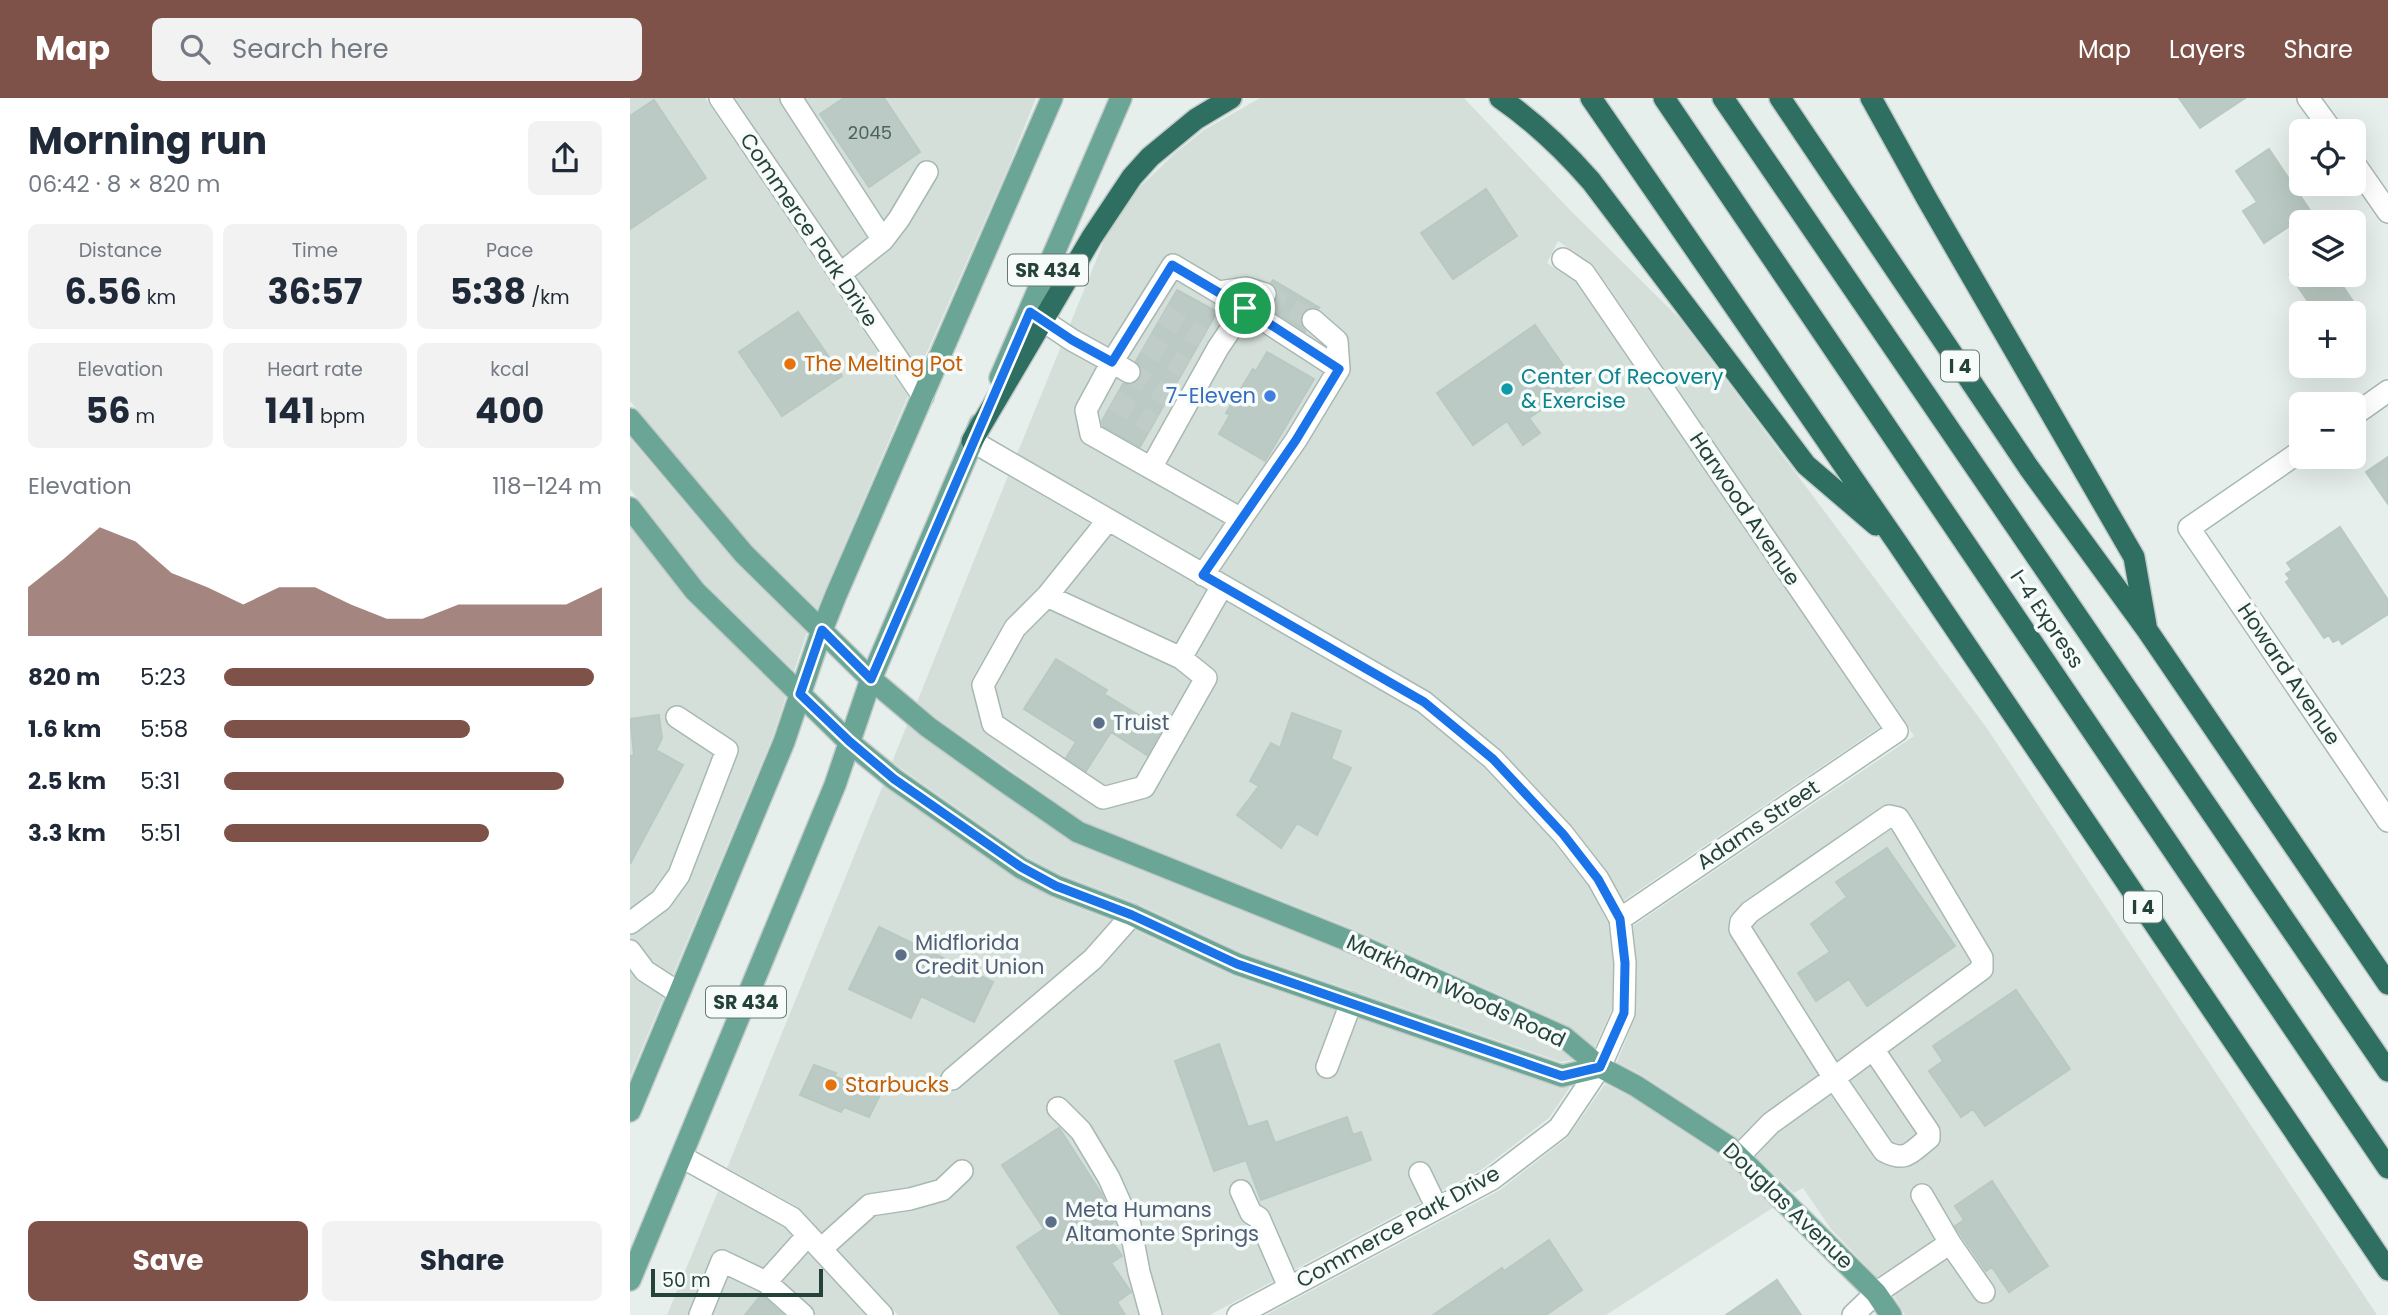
<!DOCTYPE html>
<html lang="en">
<head>
<meta charset="utf-8">
<style>
	:root { --surface:#fff; --page:#f2f2f3; --text:#1f2937; --muted:#747a83; --accent:#7f5249 }
	body { margin:0; font-family:Poppins,sans-serif; background:var(--page); color:var(--text); height:100vh; display:flex; flex-direction:column; font-size:26px; white-space:nowrap }
	* { box-sizing:border-box; margin:0 }
	p { font-size:23px; color:var(--muted) }
	.icon { flex:none; width:38px; height:38px; fill:none; stroke:currentColor; stroke-width:2; stroke-linecap:round; stroke-linejoin:round }
	.map { position:relative; flex:1; overflow:hidden }
	.details { display:flex; flex-direction:column; background:var(--surface); width:630px }
	.details>* { flex:none }
	.buttons { position:absolute; left:1659px; top:21px; display:grid; gap:14px }
	.buttons a { display:grid; place-items:center; width:77px; height:77px; border-radius:10px; background:var(--surface); box-shadow:0 7px 28px #0002; font-size:35px }
	.scale { position:absolute; left:21px; bottom:18px; width:172px; box-sizing:border-box; padding-left:7px; border:4px solid #24423a; border-top:0; font-size:19px; line-height:24px; white-space:nowrap; color:#24423a; -webkit-text-stroke:5px #f7fbf9; paint-order:stroke }
	.pin { position:absolute; display:grid; place-items:center; width:60px; height:60px; color:#fff; margin:-30px; border:4px solid #fff; border-radius:50%; box-shadow:0 2px 7px #0007 }
	.round { display:grid; place-items:center; flex:none; width:74px; height:74px; border-radius:10px; background:var(--page) }
	.head { display:flex; align-items:center; justify-content:space-between; height:119px; padding:0 28px }
	h1 { font-size:38px; font-weight:700; line-height:52px }
	.figures { display:grid; grid-template-columns:repeat(3,1fr); gap:10px; height:119px; padding:7px 28px }
	.figures div { display:grid; align-content:center; border-radius:10px; background:var(--page); text-align:center }
	.figures b { font-size:35px; font-weight:700 }
	.figures small { font-size:19px; font-weight:400 }
	.figures p { font-size:19px }
	.chart { height:196px; padding:14px 28px }
	.chart p { display:flex; justify-content:space-between }
	.chart svg { width:100%; height:126px; margin-top:7px; fill:var(--accent); opacity:.7 }
	.primary-button { display:flex; gap:14px; margin-top:auto; padding:14px 28px }
	.primary-button a { flex:1; height:80px; border-radius:10px; background:var(--accent); color:#fff; font-size:28px; font-weight:700; line-height:80px; text-align:center }
	.primary-button a+a { background:var(--page); color:var(--text) }
	ul { padding:0 28px; list-style:none; font-size:23px }
	li { display:grid; grid-template-columns:112px 84px 1fr; align-items:center; height:52px }
	li i { height:18px; border-radius:9px; background:var(--accent) }
	header { display:flex; align-items:center; gap:42px; box-sizing:border-box; height:98px; padding:0 35px; background:var(--accent); color:#fff }
	header strong { font-size:33px }
	nav { display:flex; gap:38px; margin-inline-start:auto; font-size:24px }
	.search { width:490px; height:63px; background:var(--page); display:flex; align-items:center; gap:18px; box-sizing:border-box; padding:0 24px; border-radius:10px; color:var(--muted); font-size:26px }
	main { display:flex; flex:1; min-height:0 }
	.map>svg:first-child { display:block }
	.built { fill:#d4dfda }
	.building { fill:#bbcac4; stroke:#b8c9c2; stroke-width:2 }
	.lines { fill:none; stroke-linecap:round; stroke-linejoin:round }
	.minor-tunnel { stroke:#bfccc8; stroke-width:21; stroke-dasharray:21 10; stroke-linecap:butt }
	.minor-casing { stroke:#a8b8b2; stroke-width:24 }
	.major-casing { stroke:#c2cac8; stroke-width:24 }
	.highway-casing { stroke:#c2cac8; stroke-width:24 }
	.minor { stroke:#fff; stroke-width:21 }
	.major { stroke:#6aa596; stroke-width:21 }
	.highway { stroke:#2f6f62; stroke-width:21 }
	.route-casing { stroke:#fff; stroke-width:14 }
	.route { stroke:#1a73e8; stroke-width:9 }
	.food-dot { fill:#e8710a; stroke:#f7fbf9; stroke-width:2.5 }
	.culture-dot { fill:#0f9aa8; stroke:#f7fbf9; stroke-width:2.5 }
	.shop-dot { fill:#3f7fe0; stroke:#f7fbf9; stroke-width:2.5 }
	.service-dot { fill:#5c6f8a; stroke:#f7fbf9; stroke-width:2.5 }
	.labels { text-anchor:middle; stroke-width:7; stroke-linejoin:round; paint-order:stroke }
	.number-label { font-size:18px; fill:#4a645c }
	.shield { fill:#f7fbf9; stroke:#637a73; stroke-width:2 }
	.shield-label { font-size:19px; font-weight:bold; fill:#24423a }
	.street-label { font-size:21px; fill:#24423a; stroke:#f7fbf9 }
	.food-label { font-size:21px; fill:#c56008; stroke:#f7fbf9; text-anchor:start }
	.culture-label { font-size:21px; fill:#0d838f; stroke:#f7fbf9; text-anchor:start }
	.shop-label { font-size:21px; fill:#366cbe; stroke:#f7fbf9; text-anchor:end }
	.service-label { font-size:21px; fill:#4e5e75; stroke:#f7fbf9; text-anchor:start }
</style>
</head>
<body>
<header>
<strong>Map</strong>
<div class="search"><svg class="icon" aria-label="search" viewBox="0 0 24 24"><circle cx="10" cy="10" r="6"/><path d="M15 15l6 6"/></svg>Search here</div>
<nav><a>Map</a><a>Layers</a><a>Share</a></nav>
</header>
<main>
<section class="details">
<div class="head"><div><h1>Morning run</h1><p>06:42 · 8 × 820 m</p></div><a class="round"><svg class="icon" aria-label="share" viewBox="0 0 24 24"><path d="M12 15V3M7 8l5-5 5 5M5 13v7h14v-7"/></svg></a></div>
<div class="figures">
<div><p>Distance</p><b>6.56<small> km</small></b></div>
<div><p>Time</p><b>36:57</b></div>
<div><p>Pace</p><b>5:38<small> /km</small></b></div>
</div>
<div class="figures">
<div><p>Elevation</p><b>56<small> m</small></b></div>
<div><p>Heart rate</p><b>141<small> bpm</small></b></div>
<div><p>kcal</p><b>400</b></div>
</div>
<div class="chart"><p><span>Elevation</span>118–124 m</p>
<svg viewBox="0 0 160 44" preserveAspectRatio="none"><path d="M0 44V27L10 17L20 6L30 11L40 22L50 27L60 33L70 27L80 27L90 33L100 38L110 38L120 33L130 33L140 33L150 33L160 27V44z"/></svg>
</div>
<ul>
<li><b>820 m</b>5:23<i style="width:98%"></i></li>
<li><b>1.6 km</b>5:58<i style="width:65%"></i></li>
<li><b>2.5 km</b>5:31<i style="width:90%"></i></li>
<li><b>3.3 km</b>5:51<i style="width:70%"></i></li>
</ul>
<div class="primary-button"><a>Save</a><a>Share</a></div>
</section>
<div class="map">
<svg width="1758" height="1217" viewBox="0 0 1758 1217">
	<rect width="100%" height="100%" fill="#e6efeb"/>
	<path class="built" d="M0 0H75L278 298 187 511 122 448 0 303Z
		M104 0H406L378 70 289 272Z
		M630 0H834L939 111 1051 222 1356 629 1747 1217H1275L1263 1196 1201 1131 1173 1090 1164 1095 1103 1037 1012 977 987 964 1006 917 1007 867 1003 828 1284 638 964 168 928 143 917 165 946 184 1250 629 993 803 977 774 941 727 871 653 800 594 387 356 474 143 494 112 511 88 544 56 574 32Z
		M0 340 105 464 177 534 164 573 74 485 0 391Z
		M378 378 788 614 855 670 924 744 958 787 978 825 983 865 982 911 965 949 937 927 723 831 453 723 305 619 287 604Z
		M0 429 56 500 156 598 143 638 0 979Z
		M277 627 445 746 716 855 928 950 943 962 931 964 610 854 506 805 430 776 397 759 262 664Z
		M253 687 386 780 423 800 498 829 604 878 929 989H940L919 1020 854 1070 580 1217H268L166 1108 97 1070Z
		M975 986 1001 999 1091 1058 1144 1109 976 1217H636L870 1092 937 1040Z
		M88 1093 155 1130 236 1217H37Z"/>
	<path class="building" d="M214 0H254L290 54 239 89 190 16Z
		M1549 0H1615L1570 30Z
		M24 2 76 80 0 131V18Z
		M1639 51 1681 114 1634 145 1613 113 1627 104 1606 73Z
		M856 91 887 138 823 181 791 135Z
		M1660 177H1705L1731 215H1686Z
		M643 182 690 210 679 209 673 214 670 226 676 234 637 209 643 206 648 199V193L641 185Z
		M547 192 587 214 510 349 473 328 472 323 493 286H505L511 280V268L506 263Z
		M168 214 212 278 152 318 109 254Z
		M905 227 947 287 899 320 910 335 893 347 877 323 843 347 807 295Z
		M637 254 684 281 635 363 589 336 600 317 596 315 623 271 626 273Z
		M1758 359V406L1736 374Z
		M1710 429 1758 502V516L1712 546 1709 541 1703 544 1699 537 1694 540 1656 484 1660 481 1656 476 1662 472 1657 465Z
		M426 561 477 592 474 596 532 631 517 657 481 634 456 673 436 660 446 644 394 611Z
		M662 615 711 633 701 661 721 670 687 737 667 725 651 750 607 717 629 688 620 683 641 645 650 650Z
		M29 617 32 640 26 652 53 667 0 766V658L4 657 0 621Z
		M1257 750 1325 848 1237 908 1219 881 1186 903 1168 875 1200 854 1181 826 1217 799 1206 784Z
		M249 829 363 884 344 924 291 898 281 920 219 891Z
		M1386 892 1440 971 1355 1028 1343 1011 1331 1019 1299 973 1313 963 1303 948Z
		M589 946 618 1029 637 1023 645 1045 717 1019 723 1037 731 1034 741 1062 631 1102 616 1062 584 1073 545 963Z
		M184 967 206 975 204 978 250 997 239 1019 214 1009 211 1014 170 997Z
		M429 1030 471 1095 484 1124 474 1131 492 1158 481 1165 501 1194 487 1204 495 1217H431L387 1149 414 1131 372 1067Z
		M1362 1083 1418 1168 1379 1194 1362 1169 1356 1173 1325 1128 1334 1122 1325 1108Z
		M919 1142 952 1192 916 1217H803L872 1170 874 1173Z
		M1147 1182 1171 1217H1096Z
		M131 1197 153 1217H115Z"/>
	<g class="lines">
		<path class="minor-tunnel" d="M635 196 683 222
			M533 216 572 240
			M516 245 555 270
			M499 274 539 299
			M484 302 523 326"/>
		<g class="minor-casing">
			<path id="minor" d="M90 0 293 298
				M161 0 253 142
				M1678 0 1702 33
				M1724 65 1758 114
				M933 161 954 175 1267 633 990 821
				M210 176 253 142 269 121 297 74
				M589 194 616 190 635 196
				M400 214 442 242 482 264 456 312 461 336 611 421 573 477
				M683 222 707 243 709 271
				M499 274 482 264 543 167 615 210 709 271 666 342 611 421
				M1724 317 1758 293
				M342 343 794 604 863 661 933 736 968 781 990 821 995 865 994 915 970 969 929 1030 862 1081 608 1217
				M1671 353 1559 430 1758 723
				M521 370 588 250 615 210
				M417 498 551 560 576 580 514 689 473 700 363 626 353 587 385 530 417 498 478 422
				M551 560 592 488
				M0 825 31 802 49 777 97 652 47 619
				M0 853 15 873 49 895
				M697 969 721 905
				M322 981 463 861 502 817
				M428 1010 451 1033 479 1080 500 1127 509 1174 521 1217
				M1109 1058 1141 1025 1204 980 1254 1053C1276 1065 1281 1054 1299 1040V1034L1243 951 1204 980 1110 831 1111 824 1120 814 1259 718 1268 720 1275 731 1352 860V871L1243 951
				M52 1059 162 1120 252 1217
				M790 1075 807 1110
				M611 1093 621 1115 629 1120 659 1189
				M1292 1097 1320 1145 1354 1194
				M191 1151 240 1107 280 1101 312 1092 332 1073
				M136 1184 178 1137
				M70 1217 92 1163 136 1184 173 1217
				M1223 1217 1246 1195 1320 1145"/>
		</g>
		<g class="major-casing">
			<path id="major" d="M370 280 491 0
				M0 321 114 456 241 581 298 629 371 681 448 734 719 843 934 939 970 969 1006 988 1098 1048 1246 1195 1261 1217
				M0 410 65 493 219 644 264 681 391 770 426 788 502 817 607 866 932 978 970 969
				M0 1013 154 644 192 532 206 497 422 0
				M0 1182 205 687 241 581 350 326"/>
		</g>
		<g class="highway-casing">
			<path id="highway" d="M870 0C905 24 933 51 961 83L1176 367 1246 427
				M961 0 1268 446 1758 1172
				M1034 0 1758 1070
				M1093 0 1758 973
				M1150 0 1399 370 1517 532 1758 886
				M1241 0 1297 101 1504 459 1516 527
				M342 343 462 139 502 79 520 59 566 21 601 0"/>
		</g>
		<use href="#minor" class="minor"/>
		<use href="#major" class="major"/>
		<use href="#highway" class="highway"/>
	</g>
	<g class="lines">
		<g class="route-casing">
			<path id="route" d="M542 167 615 210 709 271 666 342 573 477 794 604 863 661 933 736 968 781 990 821 995 865 994 915 970 969 932 978 607 866 502 817 426 788 391 769 264 681 219 643 170 596 192 532 241 581 400 214 442 242 482 264Z"/>
		</g>
		<use href="#route" class="route"/>
	</g>
	<g class="food-dot">
		<circle cx="160" cy="266" r="7"/>
		<circle cx="201" cy="987" r="7"/>
	</g>
	<circle class="culture-dot" cx="877" cy="291" r="7"/>
	<circle class="shop-dot" cx="640" cy="298" r="7"/>
	<g class="service-dot">
		<circle cx="469" cy="625" r="7"/>
		<circle cx="271" cy="857" r="7"/>
		<circle cx="421" cy="1124" r="7"/>
	</g>
	<g class="labels">
		<g class="number-label">
			<text x="240" y="41">2045</text>
		</g>
		<g class="shield">
			<rect x="378" y="156.5" width="80" height="31" rx="5"/>
			<rect x="1311" y="252.5" width="38" height="31" rx="5"/>
			<rect x="1494" y="793.5" width="38" height="31" rx="5"/>
			<rect x="76" y="888.5" width="80" height="31" rx="5"/>
		</g>
		<g class="shield-label">
			<text x="418" y="179">SR 434</text>
			<text x="1330" y="275">I 4</text>
			<text x="1513" y="816">I 4</text>
			<text x="116" y="911">SR 434</text>
		</g>
		<g class="street-label">
			<text transform="translate(179 132) rotate(56)" y="7">Commerce Park Drive</text>
			<text transform="translate(1115 411) rotate(56)" y="7">Harwood Avenue</text>
			<text transform="translate(1417 521) rotate(56)" y="7">I-4 Express</text>
			<text transform="translate(1659 576) rotate(56)" y="7">Howard Avenue</text>
			<text transform="translate(1128 727) rotate(-34)" y="7">Adams Street</text>
			<text transform="translate(826 893) rotate(25)" y="7">Markham Woods Road</text>
			<text transform="translate(1158 1108) rotate(44)" y="7">Douglas Avenue</text>
			<text transform="translate(768 1129) rotate(-29)" y="7">Commerce Park Drive</text>
		</g>
		<g class="food-label">
			<text x="174" y="273">The Melting Pot</text>
			<text x="215" y="994">Starbucks</text>
		</g>
		<g class="culture-label">
			<text x="891" y="286">Center Of Recovery<tspan x="891" dy="24">&amp; Exercise</tspan></text>
		</g>
		<g class="shop-label">
			<text x="626" y="305">7-Eleven</text>
		</g>
		<g class="service-label">
			<text x="483" y="632">Truist</text>
			<text x="285" y="852">Midflorida<tspan x="285" dy="24">Credit Union</tspan></text>
			<text x="435" y="1119">Meta Humans<tspan x="435" dy="24">Altamonte Springs</tspan></text>
		</g>
	</g>
</svg>
<div class="buttons">
<a><svg class="icon" aria-label="locate" viewBox="0 0 24 24"><circle cx="12" cy="12" r="6"/><path d="M12 2v4M12 18v4M2 12h4M18 12h4"/></svg></a>
<a><svg class="icon" aria-label="layers" viewBox="0 0 24 24"><path d="M12 4l9 5-9 5-9-5zM3 14l9 5 9-5"/></svg></a>
<a>+</a>
<a>−</a>
</div>
<div class="scale">50 m</div>
<div class="pin" style="left:615px;top:210px;background:#1e9e55"><svg class="icon" aria-label="arrive" viewBox="0 0 24 24"><path d="M6 21V4h12l-3 4 3 4H6"/></svg></div>
</div>
</main>
</body>
</html>
